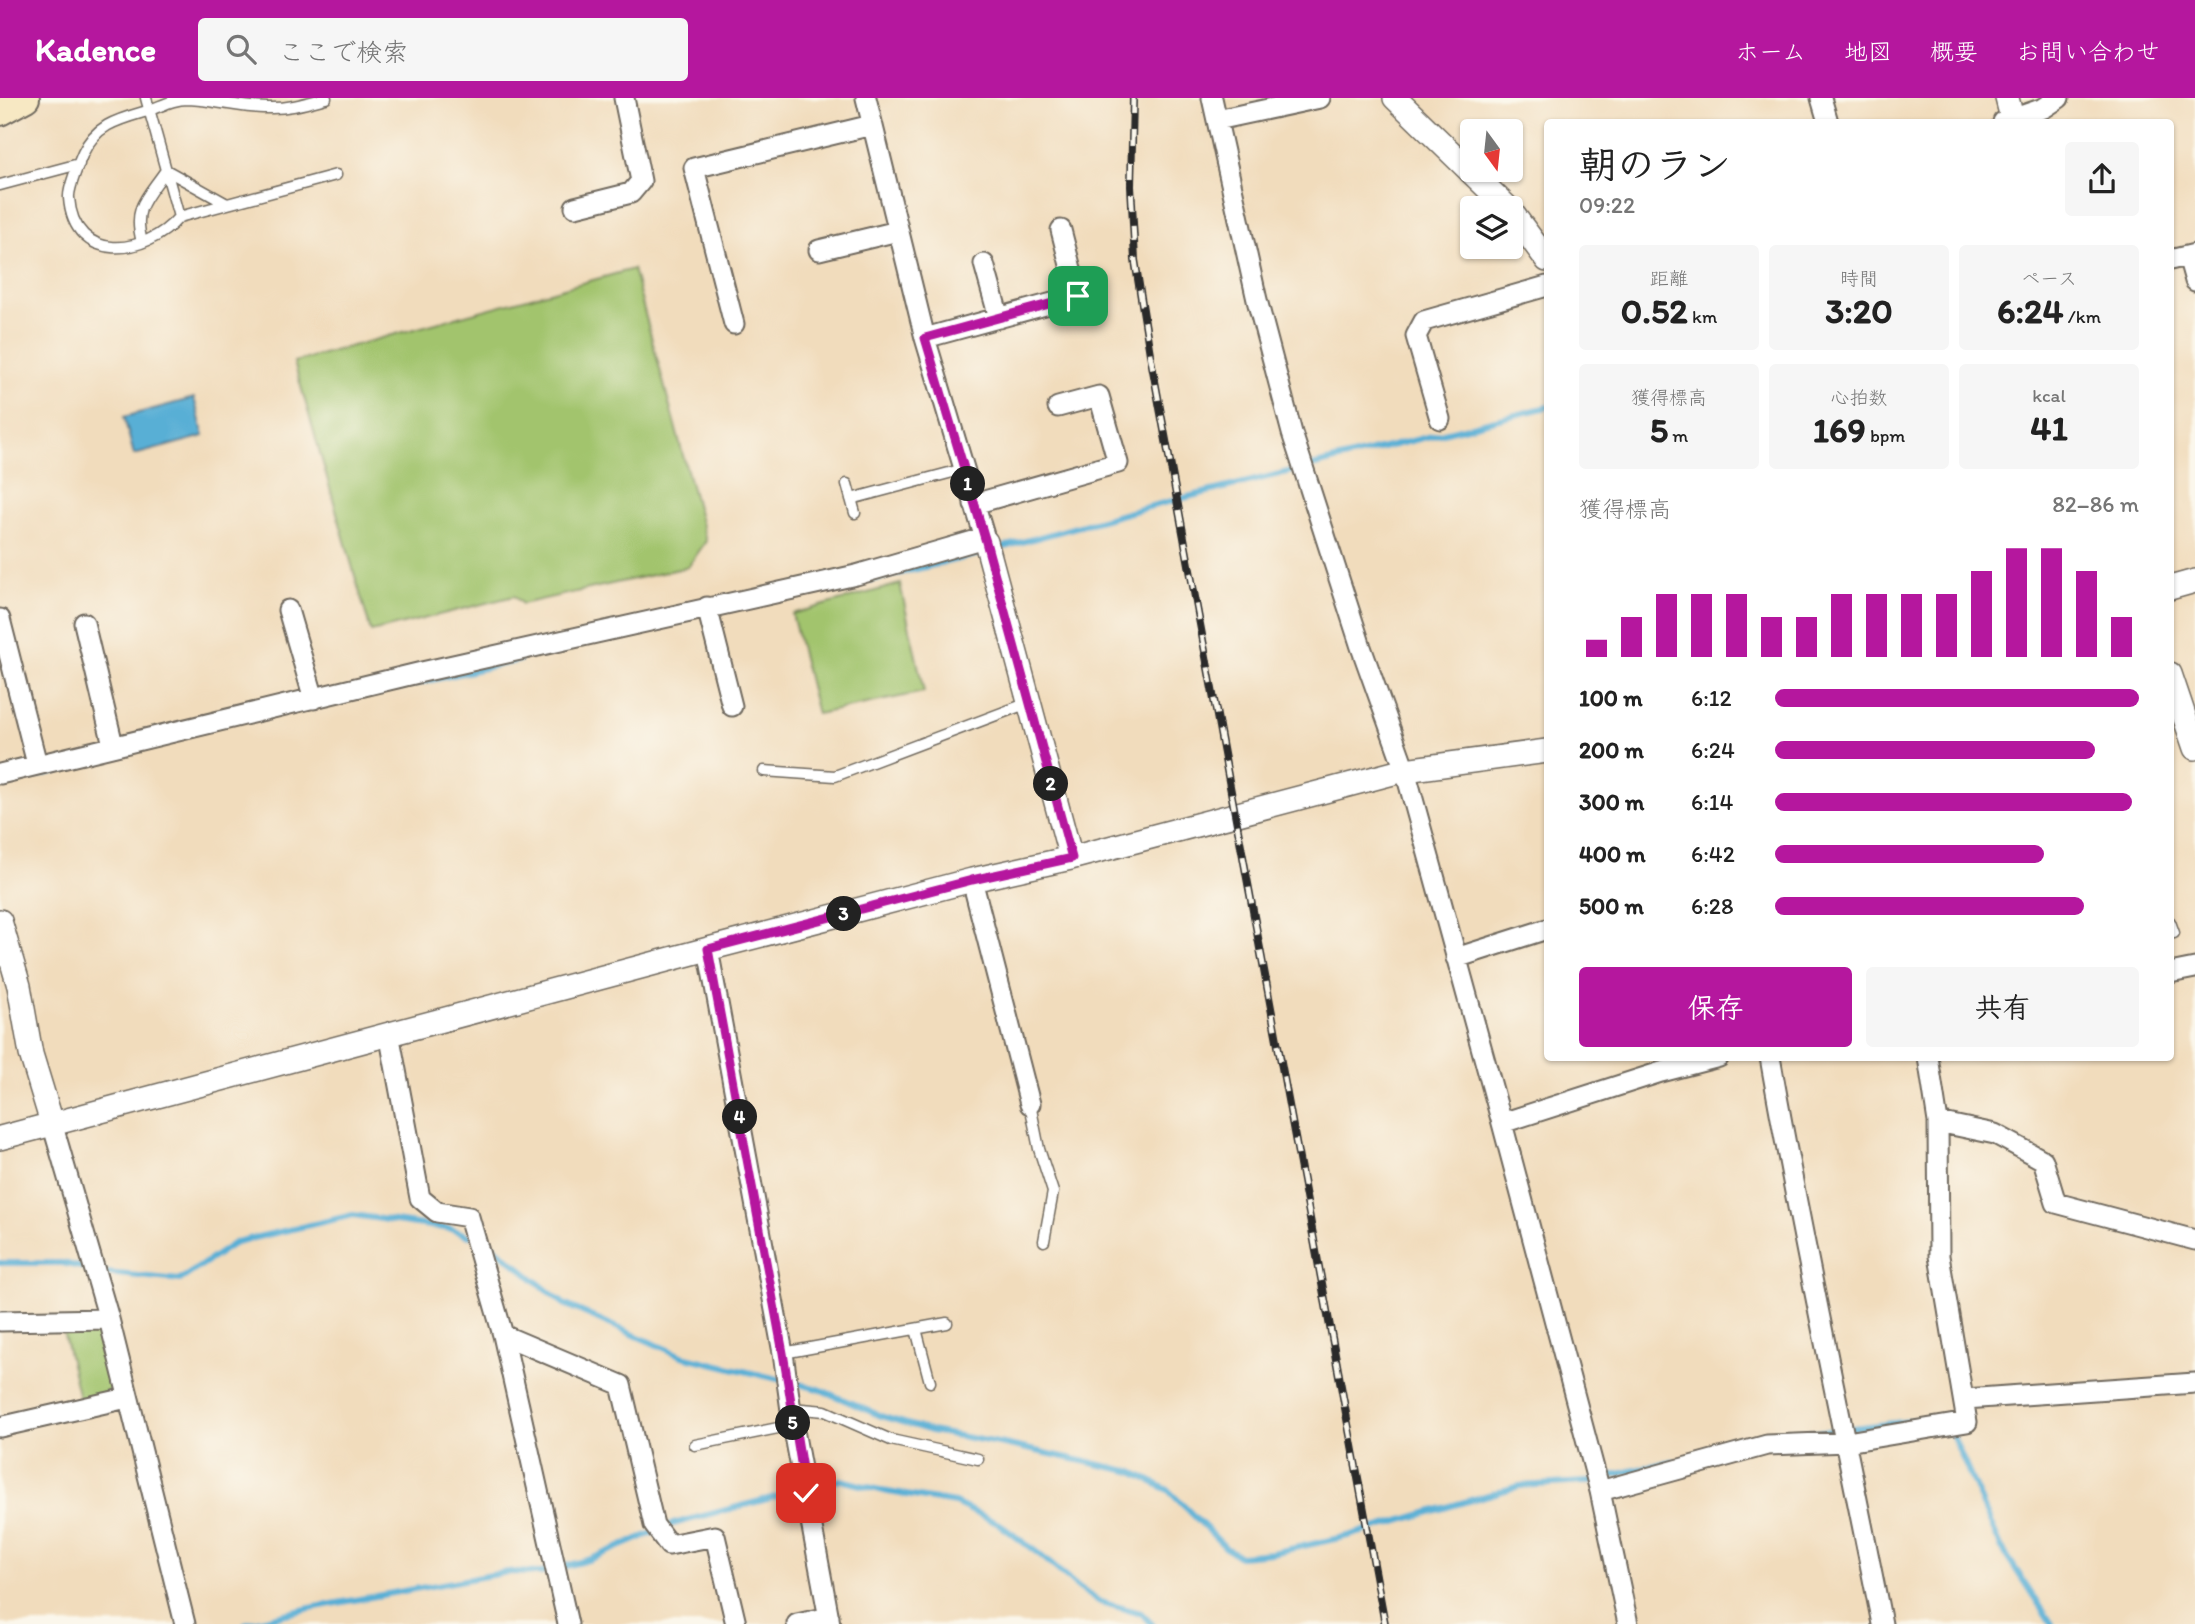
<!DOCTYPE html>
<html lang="ja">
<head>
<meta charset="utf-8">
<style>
	:root { --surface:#fff; --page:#f6f6f6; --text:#222; --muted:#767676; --accent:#b5179e }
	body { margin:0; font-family:Itim,"Klee One",sans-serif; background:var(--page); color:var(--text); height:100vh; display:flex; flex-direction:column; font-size:26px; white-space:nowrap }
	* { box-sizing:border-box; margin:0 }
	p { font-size:23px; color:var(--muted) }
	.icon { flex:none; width:38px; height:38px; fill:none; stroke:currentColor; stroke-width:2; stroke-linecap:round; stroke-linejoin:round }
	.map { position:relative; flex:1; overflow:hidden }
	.panel { position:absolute; left:1544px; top:21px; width:630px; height:942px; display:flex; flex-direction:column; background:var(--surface); border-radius:7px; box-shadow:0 2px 5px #0004 }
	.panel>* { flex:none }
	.needle { width:46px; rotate:165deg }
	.controls { position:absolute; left:1460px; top:21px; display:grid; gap:14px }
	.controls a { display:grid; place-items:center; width:63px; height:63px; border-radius:7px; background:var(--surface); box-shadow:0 2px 5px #0004; font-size:35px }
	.pin { position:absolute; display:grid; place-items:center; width:60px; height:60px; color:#fff; margin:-30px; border-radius:14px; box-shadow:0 4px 10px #0006 }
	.km { position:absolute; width:35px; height:35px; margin:-18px; border-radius:50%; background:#222; color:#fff; font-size:19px; line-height:35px; text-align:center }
	.round { display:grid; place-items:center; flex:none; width:74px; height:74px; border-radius:7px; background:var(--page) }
	.head { display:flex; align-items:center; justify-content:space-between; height:119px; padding:0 35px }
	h1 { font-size:38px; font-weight:700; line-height:52px }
	.stats { display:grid; grid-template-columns:repeat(3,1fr); gap:10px; height:119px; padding:7px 35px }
	.stats div { display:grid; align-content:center; border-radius:7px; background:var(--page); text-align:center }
	.stats b { font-size:35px; font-weight:700 }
	.stats small { font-size:19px; font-weight:400 }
	.stats p { font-size:19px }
	.chart { height:196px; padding:14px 35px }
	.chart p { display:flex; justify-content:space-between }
	.chart svg { width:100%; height:126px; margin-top:7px; stroke:var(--accent); stroke-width:6 }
	.primary-button { display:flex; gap:14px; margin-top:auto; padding:14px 35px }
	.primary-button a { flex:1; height:80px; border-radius:7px; background:var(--accent); color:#fff; font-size:28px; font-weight:700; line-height:80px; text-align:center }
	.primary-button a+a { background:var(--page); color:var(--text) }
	ul { padding:0 35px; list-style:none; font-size:23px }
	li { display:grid; grid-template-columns:112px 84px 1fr; align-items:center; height:52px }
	li i { height:18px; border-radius:9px; background:var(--accent) }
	header { display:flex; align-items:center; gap:42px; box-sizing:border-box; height:98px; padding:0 35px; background:var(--accent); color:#fff }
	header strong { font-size:33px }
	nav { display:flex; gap:38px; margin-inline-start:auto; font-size:24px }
	.search { width:490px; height:63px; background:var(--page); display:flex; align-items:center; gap:18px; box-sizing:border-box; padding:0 24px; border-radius:7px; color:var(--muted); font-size:26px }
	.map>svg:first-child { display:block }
	.green { fill:#a2c46d; stroke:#66784c; stroke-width:2 }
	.water { fill:#58afd5; stroke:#426d80; stroke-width:2 }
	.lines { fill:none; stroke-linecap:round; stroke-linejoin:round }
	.stream { stroke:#58afd5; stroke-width:6 }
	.service-casing { stroke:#70695e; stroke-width:13 }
	.minor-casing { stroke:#70695e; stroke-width:23 }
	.tertiary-casing { stroke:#70695e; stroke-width:26 }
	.secondary-casing { stroke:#70695e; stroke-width:30 }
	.service { stroke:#fff; stroke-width:10 }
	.minor { stroke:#fff; stroke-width:19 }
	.tertiary { stroke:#fff; stroke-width:23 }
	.secondary { stroke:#f7e8c3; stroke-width:26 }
	.rail-casing { stroke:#2b2b2b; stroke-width:8 }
	.rail { stroke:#fbf7ec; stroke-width:5; stroke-dasharray:16; stroke-linecap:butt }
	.route-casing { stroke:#fff; stroke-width:14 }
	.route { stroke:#b5179e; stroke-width:9 }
</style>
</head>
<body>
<header>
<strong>Kadence</strong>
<div class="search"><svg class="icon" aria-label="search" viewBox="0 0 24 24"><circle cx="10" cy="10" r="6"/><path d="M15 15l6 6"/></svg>ここで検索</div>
<nav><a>ホーム</a><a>地図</a><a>概要</a><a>お問い合わせ</a></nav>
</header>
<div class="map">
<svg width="2195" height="1526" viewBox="0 0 2195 1526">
	<rect width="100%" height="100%" fill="#fbf7ec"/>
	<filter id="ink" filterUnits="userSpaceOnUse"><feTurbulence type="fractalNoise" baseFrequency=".0143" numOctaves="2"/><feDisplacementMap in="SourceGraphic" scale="14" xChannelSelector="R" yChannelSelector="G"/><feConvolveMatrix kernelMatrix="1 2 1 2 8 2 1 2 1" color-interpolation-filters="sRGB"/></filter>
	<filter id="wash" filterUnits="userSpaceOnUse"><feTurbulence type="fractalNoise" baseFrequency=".00686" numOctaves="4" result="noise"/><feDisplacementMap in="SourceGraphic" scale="28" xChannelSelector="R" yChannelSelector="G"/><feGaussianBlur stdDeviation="1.57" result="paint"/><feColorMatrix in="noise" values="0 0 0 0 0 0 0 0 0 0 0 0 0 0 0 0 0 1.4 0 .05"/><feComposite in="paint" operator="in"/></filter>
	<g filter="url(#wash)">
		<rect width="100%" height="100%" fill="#f1dcbc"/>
		<path class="green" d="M633 171 706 443 688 469 522 506 514 498 371 534 294 264Z
			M900 486 924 594 817 616 792 516Z
			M63 1233C72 1233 87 1231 95 1234 108 1240 121 1283 110 1292 103 1299 88 1299 79 1300Z"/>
		<path class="water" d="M194 300 204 338 134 357 124 319Z"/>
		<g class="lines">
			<path class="stream" d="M993 452 1152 408 1547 309
				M871 482 983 455
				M396 590 519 562
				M0 687 66 670
				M479 1142 492 1147 564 1206 682 1258 819 1291 881 1318 931 1333 1004 1346 1133 1374 1168 1392 1227 1451 1240 1458 1272 1455 1348 1438 1519 1388 1585 1384 1673 1363
				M0 1165H62L107 1175 180 1182 236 1144 353 1117 451 1131 469 1138
				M1949 1329 2001 1449 2052 1526
				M1697 1357 1764 1336 1827 1333 1920 1322
				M819 1387 841 1382 888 1394 955 1405 999 1426 1039 1456 1079 1490 1100 1504 1141 1515 1152 1526
				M245 1526 310 1510 508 1474 541 1475 591 1461 673 1426 794 1394"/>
		</g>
	</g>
	<g filter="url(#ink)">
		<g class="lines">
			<g class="service-casing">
				<path id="service" d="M146 0 179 119
					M326 0C307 5 287 11 268 10 241 10 215 2 188 1 172 1 162 8 147 13 120 21 96 26 83 55 79 64 68 91 69 100 74 167 146 158 179 119L336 77
					M0 87 79 66
					M142 144C132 109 147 100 166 72L227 106
					M847 386 855 415
					M851 401 964 371
					M764 673 835 678 1028 605
					M2170 824 2174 835 2170 836
					M1030 1006 1039 1051 1053 1094 1044 1143
					M916 1231 930 1284
					M783 1255 947 1225
					M791 1310 825 1313 891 1342 978 1361
					M695 1347 793 1327"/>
			</g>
			<g class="minor-casing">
				<path id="minor" d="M866 0 925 240 986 444
					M1212 0 1257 202 1292 335 1361 549 1405 672 1502 1025 1600 1393 1628 1526
					M1821 0 1828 24
					M1217 22 1320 0
					M2003 24 2044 10 2059 0
					M575 109 631 95 641 83 624 0
					M819 152 898 133
					M2188 158 2195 183
					M2170 162 2195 156
					M984 166 999 220
					M734 226 694 70 872 27
					M925 240 1078 198 1061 132
					M1440 321 1416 238 1424 223 1547 188
					M974 406 1118 365 1099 298 1058 309
					M707 509 732 608
					M288 512 314 601
					M0 521 37 666
					M84 525 113 647
					M0 676 422 574 856 477 984 440
					M972 782 1030 1006
					M708 851 783 1255 793 1327 830 1526
					M1456 860 1547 831
					M2170 875 2195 870
					M389 935 420 1100 437 1114 469 1119 503 1237 568 1526
					M1770 959C1803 1149 1845 1337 1882 1526
					M1938 1024 1995 1036 2043 1062 2056 1105 2195 1142
					M52 1025 109 1221 185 1526
					M1502 1025 1661 974 1719 959
					M0 1223 109 1221
					M503 1237 621 1287 654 1427 669 1447 715 1438 736 1526
					M1965 1301 2195 1285
					M0 1329 127 1300
					M1600 1393 1767 1347 1847 1344 1967 1324 1939 1158 1938 1024 1928 959
					M797 1526 829 1519"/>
			</g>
			<g class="tertiary-casing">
				<path id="tertiary" d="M1395 0 1508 110
					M2007 0 2013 24
					M1510 112 1547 162
					M2170 490 2195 483
					M2170 576 2195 650
					M1071 760 1405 672 1547 653
					M0 823 19 888 31 956 52 1025
					M0 1040 708 851 972 782 1071 760 986 444"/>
			</g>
			<g class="secondary-casing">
				<path id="secondary" d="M0 14 26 0"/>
			</g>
			<use href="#service" class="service"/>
			<use href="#minor" class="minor"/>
			<use href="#tertiary" class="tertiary"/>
			<use href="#secondary" class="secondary"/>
			<g class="rail-casing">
				<path id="rail" d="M1133 0 1131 88 1135 162 1150 256 1385 1526"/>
			</g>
			<use href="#rail" class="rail"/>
		</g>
	</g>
	<g class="lines" filter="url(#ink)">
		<g class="route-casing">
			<path id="route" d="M806 1395 783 1255 708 851 972 782 1072 760 986 444 925 240 1078 198"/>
		</g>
		<use href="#route" class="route"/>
	</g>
</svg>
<div class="controls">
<a><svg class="needle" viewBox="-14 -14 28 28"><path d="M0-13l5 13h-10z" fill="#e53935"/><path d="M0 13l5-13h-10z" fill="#767676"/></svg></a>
<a><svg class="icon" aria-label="layers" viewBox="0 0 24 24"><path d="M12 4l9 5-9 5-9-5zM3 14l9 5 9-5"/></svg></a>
</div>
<div class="pin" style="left:1078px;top:198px;background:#1e9e55"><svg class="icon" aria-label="arrive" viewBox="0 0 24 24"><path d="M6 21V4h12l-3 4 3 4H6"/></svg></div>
<div class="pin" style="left:806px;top:1395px;background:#d93025"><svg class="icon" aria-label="check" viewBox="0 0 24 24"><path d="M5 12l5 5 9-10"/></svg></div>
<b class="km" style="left:968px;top:386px">1</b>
<b class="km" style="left:1051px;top:686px">2</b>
<b class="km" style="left:844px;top:816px">3</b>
<b class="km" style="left:740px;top:1019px">4</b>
<b class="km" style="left:793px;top:1325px">5</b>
<section class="panel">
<div class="head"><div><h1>朝のラン</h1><p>09:22</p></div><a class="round"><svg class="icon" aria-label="share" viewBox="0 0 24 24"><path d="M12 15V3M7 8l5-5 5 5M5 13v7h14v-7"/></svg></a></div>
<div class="stats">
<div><p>距離</p><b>0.52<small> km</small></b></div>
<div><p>時間</p><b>3:20</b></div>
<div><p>ペース</p><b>6:24<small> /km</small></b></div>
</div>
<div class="stats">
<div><p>獲得標高</p><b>5<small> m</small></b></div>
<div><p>心拍数</p><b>169<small> bpm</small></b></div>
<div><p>kcal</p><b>41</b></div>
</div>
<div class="chart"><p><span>獲得標高</span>82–86 m</p>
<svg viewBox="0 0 160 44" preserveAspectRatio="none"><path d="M5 44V38M15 44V30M25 44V22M35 44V22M45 44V22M55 44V30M65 44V30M75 44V22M85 44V22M95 44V22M105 44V22M115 44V14M125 44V6M135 44V6M145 44V14M155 44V30"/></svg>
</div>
<ul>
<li><b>100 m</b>6:12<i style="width:100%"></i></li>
<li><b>200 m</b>6:24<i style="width:88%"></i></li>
<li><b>300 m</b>6:14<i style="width:98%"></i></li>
<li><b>400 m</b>6:42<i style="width:74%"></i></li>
<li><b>500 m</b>6:28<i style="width:85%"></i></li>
</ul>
<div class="primary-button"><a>保存</a><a>共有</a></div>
</section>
</div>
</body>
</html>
